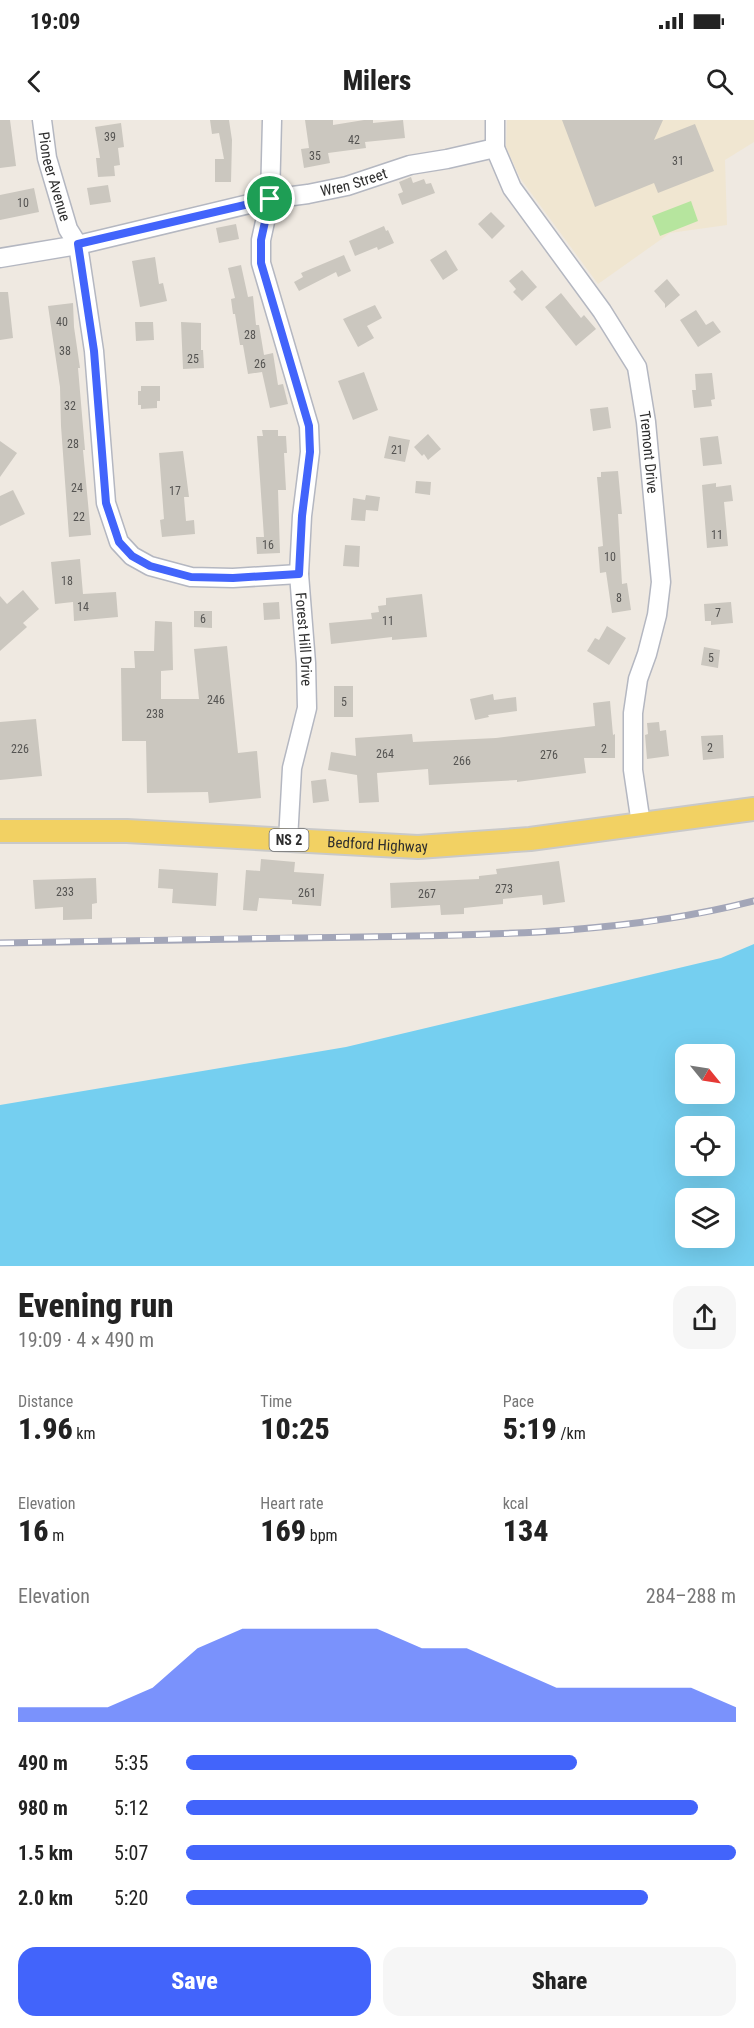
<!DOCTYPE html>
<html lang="en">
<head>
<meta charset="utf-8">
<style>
	:root { --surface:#fff; --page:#f6f6f6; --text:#222; --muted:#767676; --accent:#4264fb }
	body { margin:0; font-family:"Roboto Condensed",sans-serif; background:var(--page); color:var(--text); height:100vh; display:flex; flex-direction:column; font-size:22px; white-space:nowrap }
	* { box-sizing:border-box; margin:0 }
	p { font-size:20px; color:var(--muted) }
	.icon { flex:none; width:33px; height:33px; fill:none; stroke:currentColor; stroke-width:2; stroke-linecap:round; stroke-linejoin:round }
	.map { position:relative; height:1146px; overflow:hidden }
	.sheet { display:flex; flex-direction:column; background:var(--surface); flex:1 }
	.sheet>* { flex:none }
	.needle { width:39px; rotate:120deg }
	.tools { position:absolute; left:675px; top:924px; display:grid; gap:12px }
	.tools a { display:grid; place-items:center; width:60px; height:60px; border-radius:12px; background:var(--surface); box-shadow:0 6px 24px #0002; font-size:30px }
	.pin { position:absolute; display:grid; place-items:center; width:51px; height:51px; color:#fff; margin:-26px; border:3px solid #fff; border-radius:50%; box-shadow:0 2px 6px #0007 }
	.round { display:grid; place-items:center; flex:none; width:63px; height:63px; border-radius:18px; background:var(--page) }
	.summary { display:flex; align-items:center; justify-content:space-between; height:102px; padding:0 18px }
	h1 { font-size:33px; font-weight:800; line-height:45px }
	.metrics { display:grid; grid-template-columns:repeat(3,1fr); gap:9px; height:102px; padding:6px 18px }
	.metrics div { display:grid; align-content:center }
	.metrics b { font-size:30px; font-weight:800 }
	.metrics small { font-size:16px; font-weight:400 }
	.metrics p { font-size:16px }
	.chart { height:168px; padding:12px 18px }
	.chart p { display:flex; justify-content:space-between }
	.chart svg { width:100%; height:108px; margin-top:6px; fill:var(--accent); opacity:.7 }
	.action { display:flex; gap:12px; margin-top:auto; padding:12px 18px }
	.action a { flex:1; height:69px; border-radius:18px; background:var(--accent); color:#fff; font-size:24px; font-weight:800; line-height:69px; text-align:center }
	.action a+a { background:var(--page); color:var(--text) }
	ul { padding:0 18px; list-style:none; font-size:20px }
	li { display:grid; grid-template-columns:96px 72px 1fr; align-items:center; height:45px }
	li i { height:15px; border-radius:8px; background:var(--accent) }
	.status { display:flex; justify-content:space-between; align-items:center; height:42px; padding:0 30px; background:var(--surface); direction:ltr }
	.status svg { height:16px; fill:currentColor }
	header { display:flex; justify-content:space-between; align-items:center; height:78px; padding:0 18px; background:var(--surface); font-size:27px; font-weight:800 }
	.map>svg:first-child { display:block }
	.education { fill:#f0e6d1 }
	.green { fill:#b6e59e }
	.water { fill:#75cff0; fill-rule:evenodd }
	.building { fill:#cbc7bf }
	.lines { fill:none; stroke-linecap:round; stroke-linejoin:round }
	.minor-casing { stroke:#b4b7c1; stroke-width:21 }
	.major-casing { stroke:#c9c9c9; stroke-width:26 }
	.minor { stroke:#fff; stroke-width:18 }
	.major { stroke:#f2d163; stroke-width:22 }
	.rail-casing { stroke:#a3a6b8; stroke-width:7 }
	.rail { stroke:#fff; stroke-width:4.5; stroke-dasharray:14; stroke-linecap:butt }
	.route-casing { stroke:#fff; stroke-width:12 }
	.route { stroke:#4264fb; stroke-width:8 }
	.labels { text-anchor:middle; stroke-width:4.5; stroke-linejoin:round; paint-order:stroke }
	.number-label { font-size:12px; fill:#555452 }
	.shield { fill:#fff; stroke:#6d6d6d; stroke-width:1.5 }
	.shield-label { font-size:14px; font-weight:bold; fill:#2e2e2e }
	.street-label { font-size:15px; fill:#2e2e2e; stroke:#fff }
</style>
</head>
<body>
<div class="status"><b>19:09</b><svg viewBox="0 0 49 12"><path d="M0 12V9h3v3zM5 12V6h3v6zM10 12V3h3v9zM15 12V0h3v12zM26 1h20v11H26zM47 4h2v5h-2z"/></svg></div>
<header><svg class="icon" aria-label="back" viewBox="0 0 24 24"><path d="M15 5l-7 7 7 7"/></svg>Milers<svg class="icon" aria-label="search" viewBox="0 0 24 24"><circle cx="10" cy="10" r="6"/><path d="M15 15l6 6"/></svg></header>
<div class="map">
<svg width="754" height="1146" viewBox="0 0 754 1146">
	<rect width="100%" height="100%" fill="#efe9e1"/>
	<path class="education" d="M507 0H754V22L725 40 727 105 670 113 598 164 520 58 506 27Z"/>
	<path class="green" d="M691 81 698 101 660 116 652 96Z"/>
	<path class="water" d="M754 824V1146H0V985L346 927 721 838ZM686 934H724V974H686ZM686 1006H724V1046H686ZM686 1078H724V1118H686Z"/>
	<path class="building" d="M0 0H10L16 46 0 48Z
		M210 0H229L232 20 231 62H215V39H224L219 13 212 14Z
		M305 0H333V5L364 0H373V3L403 0 405 18 365 22 366 28 328 33 330 43 304 48 301 29 309 28Z
		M562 0H663L654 20 695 4 714 51 658 73 654 63 595 87Z
		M121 3 124 27 118 28 120 45 114 46 115 56 98 57 96 38H100L95 7Z
		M411 57 413 63 424 59 426 64 431 63 435 73 402 85 398 74 403 72 399 62Z
		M108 65 111 82 90 85 87 68Z
		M34 68 39 92 0 100V75Z
		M491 92 505 106 492 119 478 104Z
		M236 104 239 119 219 123 216 108Z
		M384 106 386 111 388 110 394 123 378 130 377 127 355 136 349 121Z
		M446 130 458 150 443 160 430 140Z
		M344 135 351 151 338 157 336 152 299 171 294 162 303 157 301 153Z
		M155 137 159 164 163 163 167 181 140 187 132 141Z
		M241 145 248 177 253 176 256 205H259L264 235 273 233 278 265 283 264 288 284 270 288 262 252 248 254 243 225H240L235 194H233L231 179 235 178 228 148Z
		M522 150 537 167 522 181 513 172 516 169 509 161Z
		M667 159 680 175 665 188V184L654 171Z
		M0 172H8L13 218 0 220Z
		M561 173 581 198 584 195 596 209 576 226 545 187Z
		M73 183 74 207 80 248H78L85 330H83L91 415 69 417 61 306 60 267 48 186Z
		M375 185 382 198 367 206 374 218 358 227 343 199Z
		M696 190 706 205 713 201 721 212 698 227 680 200Z
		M135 202H153L154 220 136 221Z
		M181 202 201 203V230H203L204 248 183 249Z
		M364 252 378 290 353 300 338 261Z
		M712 253 715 279 711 280 712 286 694 288 692 270H696L695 254Z
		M141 266H160V281H157V288L141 289V285H138V271H141Z
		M608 287 611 308 593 311 590 289Z
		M262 310H278V316H286L287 333H284L286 370H278L280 433 257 434 256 417H264L257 316H263Z
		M428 314 441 329 428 340 424 334 422 336 414 327Z
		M389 316 410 320 405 342 384 338Z
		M718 316 722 344 703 346 700 318Z
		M0 321 17 333 0 357Z
		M183 331 189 377H184L186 401 194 400 195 414 162 417 160 400 164 399 159 333Z
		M618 351 622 394H618L622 464 627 463 631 490 612 493 606 452 600 453 598 427 603 426 597 357H601V352Z
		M416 361 431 362 430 375 415 373Z
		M716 363V367L731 365 733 381 724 382 728 426 707 428 702 365Z
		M13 370 25 394 0 406V376Z
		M366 375 380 377 378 391 366 390 365 401 351 400 353 378 365 380Z
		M345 425 360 426 359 447 343 446Z
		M80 439 83 474 116 472 118 497 74 501 73 482 55 484 51 442Z
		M23 470 39 489 23 503 27 507 0 531V476L7 484Z
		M422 474 427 517 392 520V517L331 524 329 503 372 499 371 493 379 492 378 486 386 485V478Z
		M279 482 280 499 264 500 263 483Z
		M731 482 733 503 711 505V501H705L704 484Z
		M194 491H212V508L194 507Z
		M155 501 172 502 173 550 161 551V579H199L194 529 227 526 238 633 257 631 261 678 209 683 208 672 147 673 146 621H122L121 548H135L134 531H154Z
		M607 506 626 518 609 545 587 531 595 518 599 520Z
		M704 527 720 530 718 548 701 545Z
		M334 566H353V597H334Z
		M493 574 494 580 516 577 517 591 488 595 489 597 475 600 470 579Z
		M610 581 613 615 615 614V638H584L586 653 517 662V660L429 665 428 649 377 653 379 682 359 683 357 655 328 650 331 632 356 636 355 618 412 614 413 622 496 618 595 606 593 583Z
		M36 599 42 656 0 660V602Z
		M659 602 660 611 666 610 669 636 647 639 645 615 648 614 647 603Z
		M723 615 724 638 703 640 701 616Z
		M326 659 329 681 313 683 311 661Z
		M261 739 295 742 294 752 324 754 321 786 292 784V780L259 778 257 791 243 790 246 750 260 751Z
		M559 741 565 782 543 785 542 775 503 779V784L464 788V794L441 795 440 785 391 788 390 763 479 759V756L497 754 496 749Z
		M159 749 218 753 216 786 172 783 173 769 158 768Z
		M96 758 97 783 92 784V799L63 800V787L35 789 33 760Z"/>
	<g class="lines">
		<g class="minor-casing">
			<g id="minor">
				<path id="s1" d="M42 0 47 38 68 109 78 125 94 231 106 383 119 422 132 436 150 446 191 457 233 458 299 454"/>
				<path id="s2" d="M272 0 270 79 261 120V143L309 306 310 332 302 396 299 454 306 543 307 588 292 648 288 720"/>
				<path id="s3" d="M495 0V28L512 68 602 191 637 247 646 302 661 462 657 495 647 534 638 559 633 593V650L641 704"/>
				<path id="s4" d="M0 138 78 125 270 79 308 74 347 66 410 45 447 39 495 28"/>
			</g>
		</g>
		<g class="major-casing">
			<g id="major">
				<path id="s5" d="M0 711H127L418 727 530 719 754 689"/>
			</g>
		</g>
		<use href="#minor" class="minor"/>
		<use href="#major" class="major"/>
		<g class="rail-casing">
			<path id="rail" d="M0 823C121 820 242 818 362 817 494 815 626 814 754 781"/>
		</g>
		<use href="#rail" class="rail"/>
	</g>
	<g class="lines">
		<g class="route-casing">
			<path id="route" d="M270 79 261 120V143L309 306 310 332 302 396 299 454 233 458 191 457 150 446 132 436 119 422 106 383 94 231 78 124Z"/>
		</g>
		<use href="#route" class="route"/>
	</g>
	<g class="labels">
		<g class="number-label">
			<text x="110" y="21">39</text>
			<text x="354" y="24">42</text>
			<text x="315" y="40">35</text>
			<text x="678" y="45">31</text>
			<text x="23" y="87">10</text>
			<text x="62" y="206">40</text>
			<text x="250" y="219">28</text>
			<text x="65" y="235">38</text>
			<text x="193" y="243">25</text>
			<text x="260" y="248">26</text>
			<text x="70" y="290">32</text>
			<text x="73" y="328">28</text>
			<text x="397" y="334">21</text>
			<text x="77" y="372">24</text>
			<text x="175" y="375">17</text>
			<text x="79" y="401">22</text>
			<text x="717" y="419">11</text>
			<text x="268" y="429">16</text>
			<text x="610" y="441">10</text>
			<text x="67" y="465">18</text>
			<text x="619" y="482">8</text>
			<text x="83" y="491">14</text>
			<text x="718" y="497">7</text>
			<text x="203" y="503">6</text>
			<text x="388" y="505">11</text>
			<text x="711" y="542">5</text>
			<text x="216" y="584">246</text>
			<text x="344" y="586">5</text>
			<text x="155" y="598">238</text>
			<text x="710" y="632">2</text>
			<text x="20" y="633">226</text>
			<text x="604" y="633">2</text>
			<text x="385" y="638">264</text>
			<text x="549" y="639">276</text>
			<text x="462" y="645">266</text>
			<text x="504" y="773">273</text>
			<text x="65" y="776">233</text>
			<text x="307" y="777">261</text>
			<text x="427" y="778">267</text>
		</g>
		<rect class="shield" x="269.5" y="709" width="39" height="22" rx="4.5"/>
		<g class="shield-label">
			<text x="289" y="725">NS 2</text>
		</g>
		<g class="street-label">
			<text dy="5" stroke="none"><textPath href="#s1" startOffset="58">Pioneer Avenue</textPath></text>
			<text dy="5" stroke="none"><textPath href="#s4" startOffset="362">Wren Street</textPath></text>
			<text dy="5" stroke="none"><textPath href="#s3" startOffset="376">Tremont Drive</textPath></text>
			<text dy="5" stroke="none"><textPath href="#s2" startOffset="528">Forest Hill Drive</textPath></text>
			<text dy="5" stroke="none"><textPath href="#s5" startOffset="378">Bedford Highway</textPath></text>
		</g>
	</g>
</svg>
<div class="tools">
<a><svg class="needle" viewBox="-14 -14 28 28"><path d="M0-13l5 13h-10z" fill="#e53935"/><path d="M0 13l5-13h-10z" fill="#767676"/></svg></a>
<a><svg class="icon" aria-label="locate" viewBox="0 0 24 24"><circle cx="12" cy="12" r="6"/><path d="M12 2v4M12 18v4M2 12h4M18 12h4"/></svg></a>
<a><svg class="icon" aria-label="layers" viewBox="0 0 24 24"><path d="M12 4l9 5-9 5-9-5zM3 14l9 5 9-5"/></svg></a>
</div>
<div class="pin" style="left:270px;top:79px;background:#1e9e55"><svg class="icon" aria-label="arrive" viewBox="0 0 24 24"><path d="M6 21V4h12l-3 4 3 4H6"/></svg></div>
</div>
<section class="sheet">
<div class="summary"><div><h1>Evening run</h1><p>19:09 · 4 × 490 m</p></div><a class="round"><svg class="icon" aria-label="share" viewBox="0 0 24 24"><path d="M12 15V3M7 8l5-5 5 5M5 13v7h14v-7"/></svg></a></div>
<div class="metrics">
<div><p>Distance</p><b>1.96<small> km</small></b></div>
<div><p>Time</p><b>10:25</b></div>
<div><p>Pace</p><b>5:19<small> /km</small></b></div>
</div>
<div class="metrics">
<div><p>Elevation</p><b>16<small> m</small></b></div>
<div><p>Heart rate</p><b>169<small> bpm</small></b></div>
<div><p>kcal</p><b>134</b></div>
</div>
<div class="chart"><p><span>Elevation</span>284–288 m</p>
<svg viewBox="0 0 160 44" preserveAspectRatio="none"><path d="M0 44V38L10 38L20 38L30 30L40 14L50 6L60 6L70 6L80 6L90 14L100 14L110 22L120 30L130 30L140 30L150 30L160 38V44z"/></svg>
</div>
<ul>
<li><b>490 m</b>5:35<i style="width:71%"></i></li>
<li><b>980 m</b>5:12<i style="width:93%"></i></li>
<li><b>1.5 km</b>5:07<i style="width:100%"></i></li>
<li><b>2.0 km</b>5:20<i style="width:84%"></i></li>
</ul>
<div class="action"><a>Save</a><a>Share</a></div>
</section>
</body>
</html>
